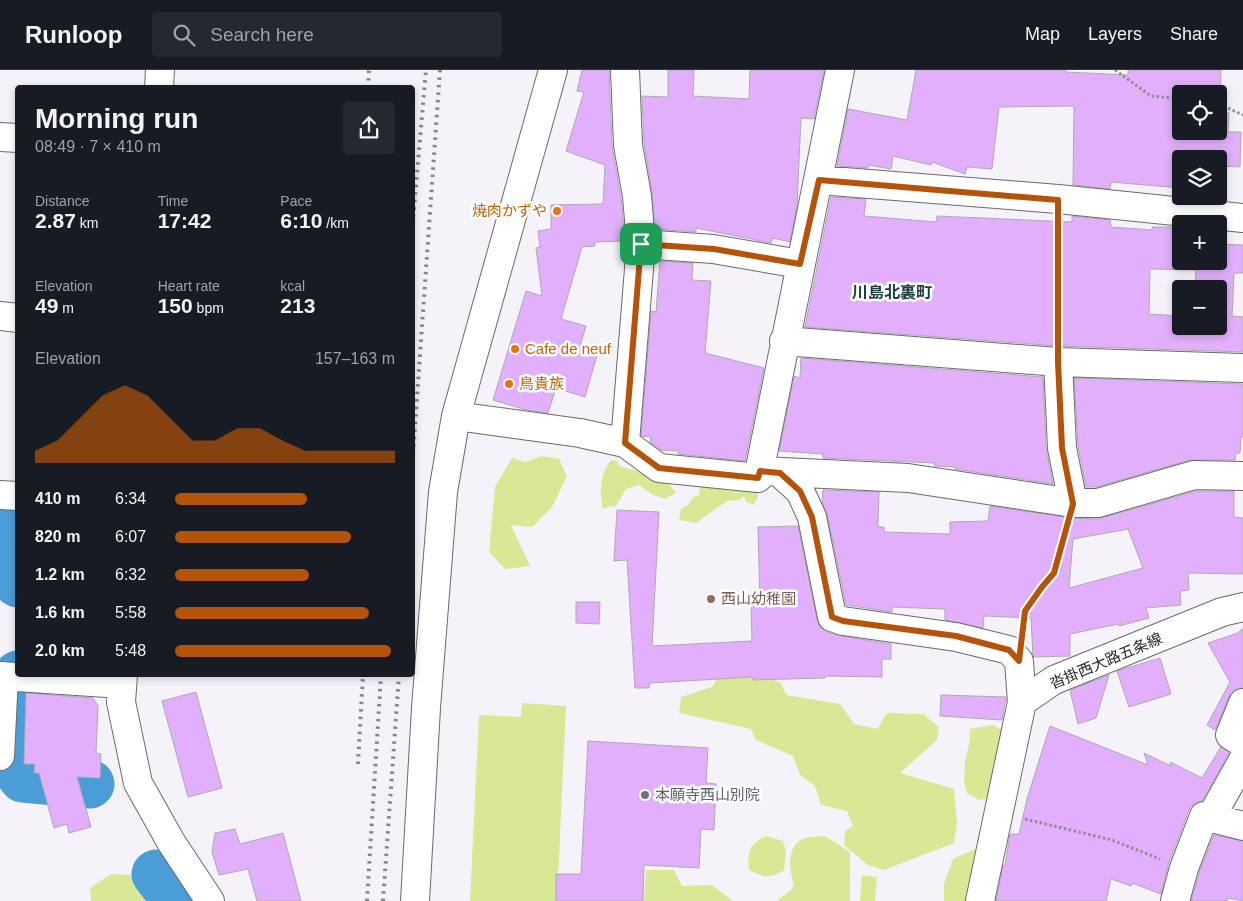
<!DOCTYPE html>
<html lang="en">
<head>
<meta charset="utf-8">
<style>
	:root { --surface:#171b24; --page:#242831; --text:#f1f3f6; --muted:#9ea1a6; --line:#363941; --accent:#b45309 }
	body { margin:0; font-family:Arial,"Noto Sans JP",sans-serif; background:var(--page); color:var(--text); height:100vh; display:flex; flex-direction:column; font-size:19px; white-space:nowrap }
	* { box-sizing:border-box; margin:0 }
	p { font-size:16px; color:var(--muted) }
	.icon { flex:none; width:28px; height:28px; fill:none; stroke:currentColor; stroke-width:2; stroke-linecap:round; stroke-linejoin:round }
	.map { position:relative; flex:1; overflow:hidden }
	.panel { position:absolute; left:15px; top:15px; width:400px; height:592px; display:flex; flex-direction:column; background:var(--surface); border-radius:5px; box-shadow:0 2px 8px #0003 }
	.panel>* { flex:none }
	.controls { position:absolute; left:1172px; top:15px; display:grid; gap:10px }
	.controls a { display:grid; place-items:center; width:55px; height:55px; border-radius:5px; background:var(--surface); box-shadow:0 2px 8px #0003; font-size:25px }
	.pin { position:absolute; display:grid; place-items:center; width:42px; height:42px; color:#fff; margin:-21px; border-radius:10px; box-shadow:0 2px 8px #0006 }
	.round { display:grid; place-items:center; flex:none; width:52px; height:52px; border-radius:5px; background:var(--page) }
	.summary { display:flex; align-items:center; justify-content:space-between; height:85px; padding:0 20px }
	h1 { font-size:28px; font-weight:700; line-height:38px }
	.figures { display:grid; grid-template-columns:repeat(3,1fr); gap:8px; height:85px; padding:5px 20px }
	.figures div { display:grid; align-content:center }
	.figures b { font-size:21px; font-weight:700 }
	.figures small { font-size:14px; font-weight:400 }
	.figures p { font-size:14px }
	.chart { height:140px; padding:10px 20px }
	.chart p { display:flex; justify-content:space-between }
	.chart svg { width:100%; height:90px; margin-top:5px; fill:var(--accent); opacity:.7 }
	ul { padding:0 20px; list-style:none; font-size:16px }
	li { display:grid; grid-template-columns:80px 60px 1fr; align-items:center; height:38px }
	li i { height:12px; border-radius:6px; background:var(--accent) }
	header { display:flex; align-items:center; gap:30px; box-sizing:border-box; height:70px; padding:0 25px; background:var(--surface); border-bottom:1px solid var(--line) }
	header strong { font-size:24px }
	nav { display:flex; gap:28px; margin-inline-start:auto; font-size:18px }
	.search { width:350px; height:45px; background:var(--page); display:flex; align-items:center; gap:12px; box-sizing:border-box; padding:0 18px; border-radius:5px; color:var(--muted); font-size:19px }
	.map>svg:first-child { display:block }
	.green { fill:#d9e895 }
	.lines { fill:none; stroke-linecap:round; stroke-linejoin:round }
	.river { stroke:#4b9dd7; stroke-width:49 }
	.building { fill:#e1affb; stroke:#aeaab0; fill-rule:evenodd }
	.minor-casing { stroke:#6c686e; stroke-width:30 }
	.major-casing { stroke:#6c686e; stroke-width:30 }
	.path { stroke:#918e93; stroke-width:3; stroke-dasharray:2.5 2.5; stroke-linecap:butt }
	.minor { stroke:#fff; stroke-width:28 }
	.major { stroke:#fff; stroke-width:28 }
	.rail { stroke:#89868b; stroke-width:4; stroke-dasharray:2.5 5; stroke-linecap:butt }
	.route-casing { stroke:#fff; stroke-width:10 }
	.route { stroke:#b45309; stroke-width:6 }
	.food-dot { fill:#e8710a; stroke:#fff; stroke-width:2 }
	.education-dot { fill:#8d6e63; stroke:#fff; stroke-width:2 }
	.worship-dot { fill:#6b7280; stroke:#fff; stroke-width:2 }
	.labels { text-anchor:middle; stroke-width:5; stroke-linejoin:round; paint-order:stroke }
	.food-label { font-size:15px; fill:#c56008; stroke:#fff; text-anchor:start }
	.education-label { font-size:15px; fill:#785e54; stroke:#fff; text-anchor:start }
	.street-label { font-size:15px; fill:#272628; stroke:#fff }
	.worship-label { font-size:15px; fill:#5b616d; stroke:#fff; text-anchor:start }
	.neighbourhood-label { font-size:16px; font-weight:bold; fill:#1b3d42; stroke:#fff }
</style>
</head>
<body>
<header>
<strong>Runloop</strong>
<div class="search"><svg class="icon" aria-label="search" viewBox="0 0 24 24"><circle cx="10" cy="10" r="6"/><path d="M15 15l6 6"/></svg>Search here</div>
<nav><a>Map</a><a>Layers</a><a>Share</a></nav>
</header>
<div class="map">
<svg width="1243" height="831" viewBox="0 0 1243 831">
	<rect width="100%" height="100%" fill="#f6f2f9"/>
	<path class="green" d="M541 386 559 389 567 406 552 437 532 457 511 455 530 496 505 499 489 482 495 417 512 388 526 392Z
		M611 390 618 391 619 396 665 409 676 423 665 429 653 425 639 415 626 419 616 436 602 438C600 421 600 404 611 390Z
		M710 409 758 418V426L754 435 746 432 744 426 739 430 727 431 696 453 679 450 681 439 689 434 693 427 699 425 700 418Z
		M723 598 746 599 781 613 786 625 840 634 854 654 877 659 887 643 923 644 939 657 937 670 900 703 954 719 957 753 954 773 884 800 868 795 844 775 845 761 853 756 847 741 821 735 815 716 800 705 793 686 756 670 751 659 679 643 681 627 712 617Z
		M522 633 566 636 557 831H470L479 645 521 647Z
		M992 655 1008 662 996 728 979 730 967 723 964 712 965 691 969 675 970 659Z
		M766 766 783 771 786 781 784 800C770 809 762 807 749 800 747 781 749 775 766 766Z
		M825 766 850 782V831H777L791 820 794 815C789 801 786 774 805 768 811 766 819 767 825 766Z
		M975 779 981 784 977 831H944V814L953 789Z
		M646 800H674L682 816 712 815 733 831H644Z
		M111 804 149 806 164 824 179 831H91L90 818Z
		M862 805 877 807 875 831H860Z"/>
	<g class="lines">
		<path class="river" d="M0 447 10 475 18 513
			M18 605 14 696 23 708 90 714
			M156 804 177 831"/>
	</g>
	<path class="building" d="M582 0H609L612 76 621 128 625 171 594 172 595 176 582 177 561 249 586 256 580 276 598 282 585 327 556 318 548 343 526 340 493 330 526 221 542 226 536 178 540 177 538 161 551 159V135L603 134 605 95 566 81 584 22 577 21Z
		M668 0H694L693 26 749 29 750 0H824L814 49 801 48 797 135 790 172 773 168 771 173 696 158V162L655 159 652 123 644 73 642 26 668 27Z
		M916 0H1066V2L1128 5V0H1221L1220 43H1229L1228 62H1241L1240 97 1219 96V89H1181V126V118L1111 112 1110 119 1073 115 1074 36 999 37 992 99 967 97 965 104 932 92 931 95 893 86 891 99 868 95V98L837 96 848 39 907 50ZM1181 24H1219V61H1181Z
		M831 127 866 129 864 146 936 152 937 146 1072 152V146L1110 150 1111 157 1152 160V157H1172V168H1181V191H1219V174L1243 175V203H1234L1232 246 1243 247V282L1059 276 805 257ZM1150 199 1196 200 1195 219H1219V256H1181V246L1149 244Z
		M660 191 693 193 692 210 711 211 705 283 764 298 745 391 678 384 679 381 661 380 650 372 651 367 641 366 651 241 656 242Z
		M801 288 1043 307 1046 379 1053 414 955 399V397L934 396 935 393 823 388V384L779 381 794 306 800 308Z
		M1074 308 1243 314V367H1241L1240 383H1236L1235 390H1190L1096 417H1086L1078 376Z
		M823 420 879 422 878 457H884V462L950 464V452L988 451 990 436 1071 448 1098 449 1196 421H1234V447L1243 448V504L1188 503 1189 520 1180 521 1181 535 1146 538 1149 548 1119 556 1118 554 1070 564V586L1033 587 1031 548 984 546 983 558 945 550V539L892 537V542L846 535 827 444 822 432ZM1128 459 1143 498 1069 518 1073 469Z
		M617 440 659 442 652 576 752 571 751 535H760L758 457 798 456 817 550 820 557 827 562 841 566 891 574V589H882V607L825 606V608L753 610V607L650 613 649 618H635L627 490 614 491Z
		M576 532H600L599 554 576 553Z
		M1243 558V618L1234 620 1229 627 1215 660 1207 655 1230 612 1208 573 1238 563Z
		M1160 588 1171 624 1129 637 1117 601Z
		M1109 605 1096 648 1078 654 1070 620Z
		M196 622 222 718 188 727 162 631Z
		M26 623 93 628 98 636 96 683 101 684 100 708 77 707 91 757 69 763 67 754 54 758 39 703H34L35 694H24Z
		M941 625 1006 627 1002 650 940 646Z
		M1050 656 1148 695 1144 683 1171 696 1170 692 1202 708 1221 677 1229 683 1202 731 1194 734 1189 740 1169 792 1161 824 1132 813 1131 816 1111 809 1106 831H996L1003 795 1005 796 1010 764H1019L1027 729Z
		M588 671 708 678 706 713 716 714 714 760 701 759 699 798 644 795 643 831H556V804H581Z
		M235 759 240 774 283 763 301 831H257L248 799 219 805 212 782 215 763Z
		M1214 765 1243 771V831L1228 828 1227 831H1191L1199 803Z"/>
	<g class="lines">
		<g class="minor-casing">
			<path id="minor" d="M159 18 160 0
				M0 67 18 68
				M819 110 1058 129 1243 148
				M641 174 713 179 800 194
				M0 246 18 248
				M784 271 1058 292 1243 298
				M1058 292 1062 378 1073 433
				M456 346 580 363 625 373 659 398 758 408 840 0
				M625 373 641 174 637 126 628 75 625 0
				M760 401 908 408 1073 433H1098L1194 405 1243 406
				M780 403 800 421 812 447 832 547 843 551 956 567 1009 580 1019 591 1022 632
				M0 425 18 426
				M123 605 121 632 138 713 171 772 210 831
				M0 606 122 614
				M1243 633 1230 665 1243 673
				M0 686 4 606
				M1211 747 1243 690
				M415 831 426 638 443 422 456 346 553 0
				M1175 831 1184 798 1204 746 1243 756"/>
		</g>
		<g class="major-casing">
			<path id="major" d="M980 831 1022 632 1054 610 1222 542 1243 537"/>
		</g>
		<path class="path" d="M1115 0 1151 26 1181 29
			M1219 34 1243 45
			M1058 155V264
			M1023 558C1027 529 1038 526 1053 504 1060 495 1064 471 1067 459
			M1025 749 1112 770 1160 789"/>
		<use href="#minor" class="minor"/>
		<use href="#major" class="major"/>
		<path class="rail" d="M368 18 369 0
			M412 162 426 0
			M412 399 440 0
			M358 694 363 605
			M367 831 381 605
			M383 831 399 605"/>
	</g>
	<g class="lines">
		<g class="route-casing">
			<path id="route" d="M819 110 1058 130V292L1062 378 1073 434 1054 503 1042 517 1025 541 1019 591 1009 580 956 566 843 551 832 547 812 447 800 421 780 403 760 401 758 408 659 398 625 373 641 174 714 179 800 194Z"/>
		</g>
		<use href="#route" class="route"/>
	</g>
	<g class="food-dot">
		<circle cx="557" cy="141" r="5"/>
		<circle cx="515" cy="279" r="5"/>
		<circle cx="509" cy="314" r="5"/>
	</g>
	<circle class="education-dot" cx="711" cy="529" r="5"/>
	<circle class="worship-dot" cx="645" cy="725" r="5"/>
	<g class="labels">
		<g class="food-label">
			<text x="547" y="146" text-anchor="end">焼肉かずや</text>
			<text x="525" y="284">Cafe de neuf</text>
			<text x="519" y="319">鳥貴族</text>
		</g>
		<g class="education-label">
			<text x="721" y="534">西山幼稚園</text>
		</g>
		<g class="street-label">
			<text transform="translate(1106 591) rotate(-23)" y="5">沓掛西大路五条線</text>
		</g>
		<g class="worship-label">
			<text x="655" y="730">本願寺西山別院</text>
		</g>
		<g class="neighbourhood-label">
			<text x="892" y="228">川島北裏町</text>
		</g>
	</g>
</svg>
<div class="controls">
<a><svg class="icon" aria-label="locate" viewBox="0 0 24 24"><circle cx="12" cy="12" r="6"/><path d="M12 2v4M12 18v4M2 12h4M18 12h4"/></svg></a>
<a><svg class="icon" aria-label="layers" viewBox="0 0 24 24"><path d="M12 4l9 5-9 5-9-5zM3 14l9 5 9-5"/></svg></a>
<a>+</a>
<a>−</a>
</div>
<div class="pin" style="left:641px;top:174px;background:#1e9e55"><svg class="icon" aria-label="arrive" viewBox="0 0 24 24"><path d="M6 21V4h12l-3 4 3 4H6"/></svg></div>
<section class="panel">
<div class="summary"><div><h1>Morning run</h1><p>08:49 · 7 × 410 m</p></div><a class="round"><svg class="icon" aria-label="share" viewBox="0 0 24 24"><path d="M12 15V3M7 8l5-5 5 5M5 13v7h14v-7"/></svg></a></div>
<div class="figures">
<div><p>Distance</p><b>2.87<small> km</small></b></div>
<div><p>Time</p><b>17:42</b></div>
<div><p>Pace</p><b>6:10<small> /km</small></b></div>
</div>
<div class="figures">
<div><p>Elevation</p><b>49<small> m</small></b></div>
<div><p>Heart rate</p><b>150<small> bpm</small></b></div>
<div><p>kcal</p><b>213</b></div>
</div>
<div class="chart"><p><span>Elevation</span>157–163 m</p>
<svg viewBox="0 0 160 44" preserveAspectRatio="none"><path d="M0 44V38L10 33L20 22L30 11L40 6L50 11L60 22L70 33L80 33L90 27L100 27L110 33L120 38L130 38L140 38L150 38L160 38V44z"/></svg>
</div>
<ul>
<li><b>410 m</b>6:34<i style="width:60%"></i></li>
<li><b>820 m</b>6:07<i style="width:80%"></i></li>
<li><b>1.2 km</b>6:32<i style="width:61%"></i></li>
<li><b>1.6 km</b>5:58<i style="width:88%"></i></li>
<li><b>2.0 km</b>5:48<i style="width:98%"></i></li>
</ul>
</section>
</div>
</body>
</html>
